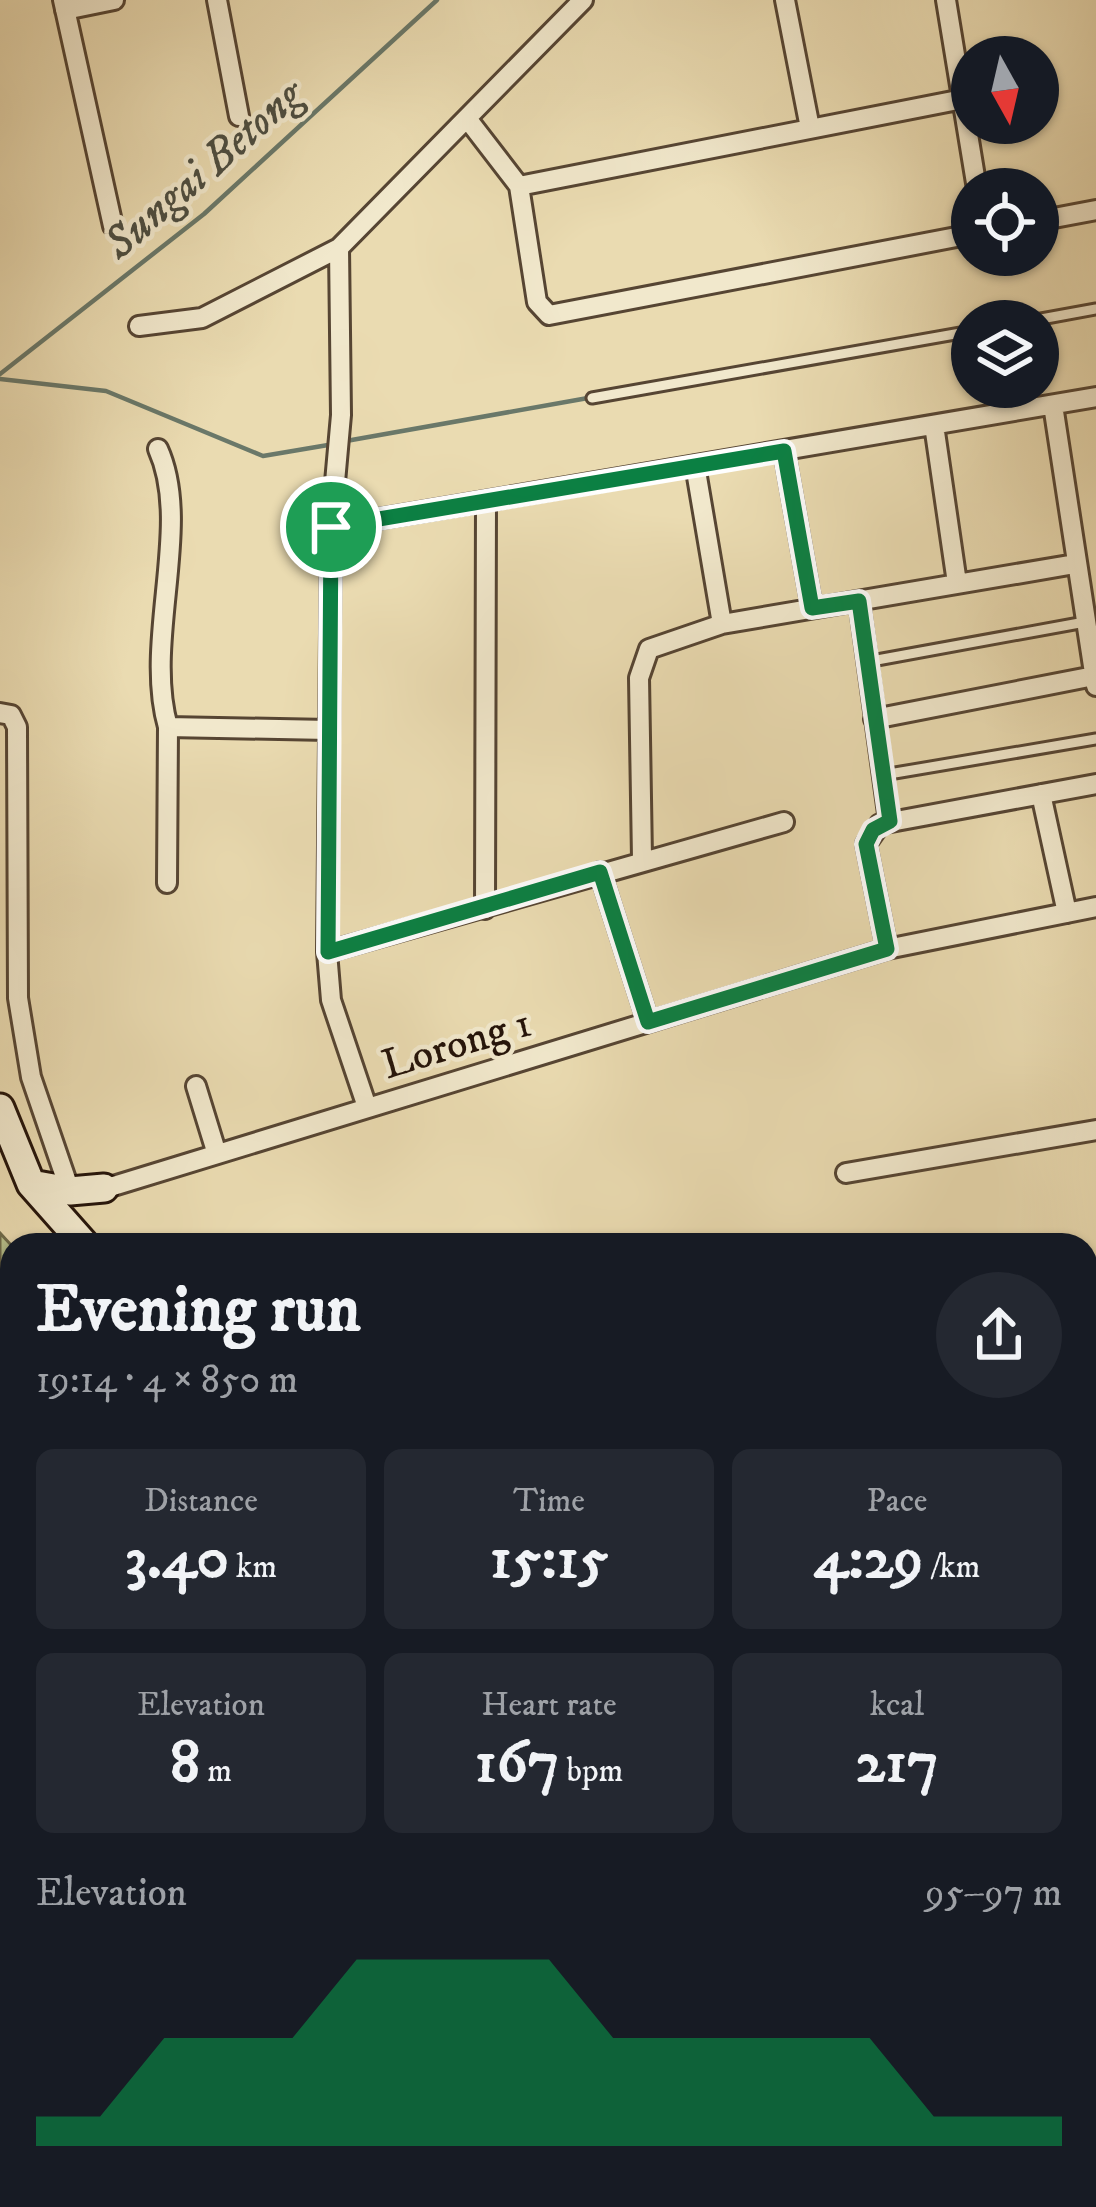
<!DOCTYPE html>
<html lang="en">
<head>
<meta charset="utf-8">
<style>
	:root { --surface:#171b24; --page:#242831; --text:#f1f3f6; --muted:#9ea1a6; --accent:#0b8043 }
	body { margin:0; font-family:"IM FELL DW Pica",serif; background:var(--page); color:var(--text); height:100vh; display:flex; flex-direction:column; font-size:45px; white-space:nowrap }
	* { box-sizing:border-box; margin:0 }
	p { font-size:39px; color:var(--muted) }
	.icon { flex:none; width:66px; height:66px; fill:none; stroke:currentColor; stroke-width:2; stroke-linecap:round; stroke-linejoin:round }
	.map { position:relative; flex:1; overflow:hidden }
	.side { position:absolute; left:0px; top:1233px; width:1098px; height:975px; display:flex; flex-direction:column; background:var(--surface); border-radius:36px 36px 0 0; box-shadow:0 3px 9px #0004 }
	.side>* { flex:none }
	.needle { width:78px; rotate:172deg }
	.controls { position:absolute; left:951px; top:36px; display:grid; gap:24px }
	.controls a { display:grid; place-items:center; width:108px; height:108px; border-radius:50%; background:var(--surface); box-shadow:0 3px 9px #0004; font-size:60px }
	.pin { position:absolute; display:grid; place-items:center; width:102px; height:102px; color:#fff; margin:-51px; border:6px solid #fff; border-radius:50%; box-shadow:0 3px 12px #0007 }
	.round { display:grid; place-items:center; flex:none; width:126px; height:126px; border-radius:63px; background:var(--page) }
	.summary { display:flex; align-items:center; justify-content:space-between; height:204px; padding:0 36px }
	h1 { font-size:66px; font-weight:700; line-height:90px }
	.metrics { display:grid; grid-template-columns:repeat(3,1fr); gap:18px; height:204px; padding:12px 36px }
	.metrics div { display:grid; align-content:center; border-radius:18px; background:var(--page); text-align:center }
	.metrics b { font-size:60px; font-weight:700 }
	.metrics small { font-size:33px; font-weight:400 }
	.metrics p { font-size:33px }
	.chart { height:336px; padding:24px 36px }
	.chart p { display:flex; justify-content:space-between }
	.chart svg { width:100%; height:216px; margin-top:12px; fill:var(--accent); opacity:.7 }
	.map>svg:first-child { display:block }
	.green { fill:#b7c08c; stroke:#6e6a4a; stroke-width:3 }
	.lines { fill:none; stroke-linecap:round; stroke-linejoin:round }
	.stream { stroke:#6a7869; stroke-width:4.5 }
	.lane-casing { stroke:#564533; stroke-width:15 }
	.street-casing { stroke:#564533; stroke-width:24 }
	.secondary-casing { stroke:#241309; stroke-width:33 }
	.lane { stroke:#f1e8cc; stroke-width:9 }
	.street { stroke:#f1e8cc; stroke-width:18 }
	.secondary { stroke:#f1e8cc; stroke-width:27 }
	.route-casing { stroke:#fff; stroke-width:24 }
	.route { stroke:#0b8043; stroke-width:15 }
	.labels { text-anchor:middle; stroke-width:9; stroke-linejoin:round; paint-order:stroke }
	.street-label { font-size:42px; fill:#241309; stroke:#f1e8cc }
	.water-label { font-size:45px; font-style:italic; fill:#4d4e41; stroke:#f1e8cc }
</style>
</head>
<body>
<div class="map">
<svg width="1096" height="2207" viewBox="0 0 1096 2207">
	<rect width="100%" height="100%" fill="#eadbb1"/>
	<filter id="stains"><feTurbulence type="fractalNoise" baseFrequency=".00167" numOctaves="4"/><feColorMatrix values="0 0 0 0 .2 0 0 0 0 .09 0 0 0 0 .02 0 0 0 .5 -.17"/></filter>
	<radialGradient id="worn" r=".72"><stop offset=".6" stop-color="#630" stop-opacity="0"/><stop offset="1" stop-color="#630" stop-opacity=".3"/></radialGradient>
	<path class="green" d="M0 1233 12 1246V1365L0 1366Z"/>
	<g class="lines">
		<path class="stream" d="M1018 321 1031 319
			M0 374 204 214 437 0
			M0 379 106 391 263 456 334 444
			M346 441 588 398"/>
		<g class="lane-casing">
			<path id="lane" d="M1030 321 1096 309
				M592 398 972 331
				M866 662 1085 622
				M883 775 1096 739
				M0 1428 12 1427
				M1086 2172 1096 2175
				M703 2196 719 2207
				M235 2207 244 2196"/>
		</g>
		<g class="street-casing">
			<path id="street" d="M63 0 113 226
				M217 0 239 116
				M785 0 810 128
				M946 0 977 189
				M65 10 114 0
				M469 121 519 186 537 302 549 315 972 234
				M519 186 963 99
				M1038 221 1096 210
				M339 248 341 415 331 527 327 952 331 1000 367 1107
				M139 326 202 318 339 248 583 0
				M1053 405 1096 686
				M934 425 957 583
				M158 449C193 526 143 640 168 727L329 730
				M784 451 812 608
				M695 465 722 624
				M331 527 1096 397
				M859 601 889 821
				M0 713 11 715 17 727 18 998 31 1077 70 1191
				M874 719 1094 676
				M1041 794 1067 913
				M642 858 639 678 649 649 722 624 1075 564
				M600 872 648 1022
				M167 883 168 727
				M485 909 486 501
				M887 949 866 844 880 824 1096 784
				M327 952 784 822
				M196 1086 216 1151
				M846 1173 1096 1130
				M97 1191 887 949 1096 907
				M424 2196 437 2207
				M156 2207 189 2196"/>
		</g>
		<g class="secondary-casing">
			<path id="secondary" d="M0 1108 31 1184 85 1245
				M31 1184 70 1191 104 1188
				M1086 1818 1096 1823"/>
		</g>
		<use href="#lane" class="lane"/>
		<use href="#street" class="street"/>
		<use href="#secondary" class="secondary"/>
	</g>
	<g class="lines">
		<g class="route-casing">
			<path id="route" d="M784 451 812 608 859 601 890 821 873 830 866 844 887 949 648 1022 600 872 328 952 331 527Z"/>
		</g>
		<use href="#route" class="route"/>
	</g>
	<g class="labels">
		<g class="street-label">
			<text transform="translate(456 1042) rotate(-17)" y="15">Lorong 1</text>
		</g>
		<g class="water-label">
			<text transform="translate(202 168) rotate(-41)" y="16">Sungai Betong</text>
		</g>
	</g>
	<rect width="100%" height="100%" filter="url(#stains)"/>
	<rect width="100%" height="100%" fill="url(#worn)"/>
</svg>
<div class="controls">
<a><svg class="needle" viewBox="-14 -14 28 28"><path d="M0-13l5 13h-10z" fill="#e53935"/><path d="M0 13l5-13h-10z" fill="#9ea1a6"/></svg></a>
<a><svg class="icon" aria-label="locate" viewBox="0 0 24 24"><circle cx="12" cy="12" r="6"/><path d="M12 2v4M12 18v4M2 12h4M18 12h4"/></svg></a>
<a><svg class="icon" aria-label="layers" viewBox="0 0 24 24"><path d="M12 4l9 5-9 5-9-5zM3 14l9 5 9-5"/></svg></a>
</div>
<div class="pin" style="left:331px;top:527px;background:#1e9e55"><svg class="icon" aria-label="arrive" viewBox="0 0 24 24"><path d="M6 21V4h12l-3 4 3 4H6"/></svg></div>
<section class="side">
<div class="summary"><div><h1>Evening run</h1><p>19:14 · 4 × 850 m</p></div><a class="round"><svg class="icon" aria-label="share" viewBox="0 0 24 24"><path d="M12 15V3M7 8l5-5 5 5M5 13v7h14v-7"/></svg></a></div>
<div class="metrics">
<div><p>Distance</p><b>3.40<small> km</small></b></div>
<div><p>Time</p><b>15:15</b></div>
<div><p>Pace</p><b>4:29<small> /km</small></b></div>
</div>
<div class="metrics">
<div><p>Elevation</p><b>8<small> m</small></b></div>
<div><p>Heart rate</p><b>167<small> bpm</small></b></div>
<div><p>kcal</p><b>217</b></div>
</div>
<div class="chart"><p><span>Elevation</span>95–97 m</p>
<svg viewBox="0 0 160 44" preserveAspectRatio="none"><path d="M0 44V38L10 38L20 22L30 22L40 22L50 6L60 6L70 6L80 6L90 22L100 22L110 22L120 22L130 22L140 38L150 38L160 38V44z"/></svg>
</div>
</section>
</div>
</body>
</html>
